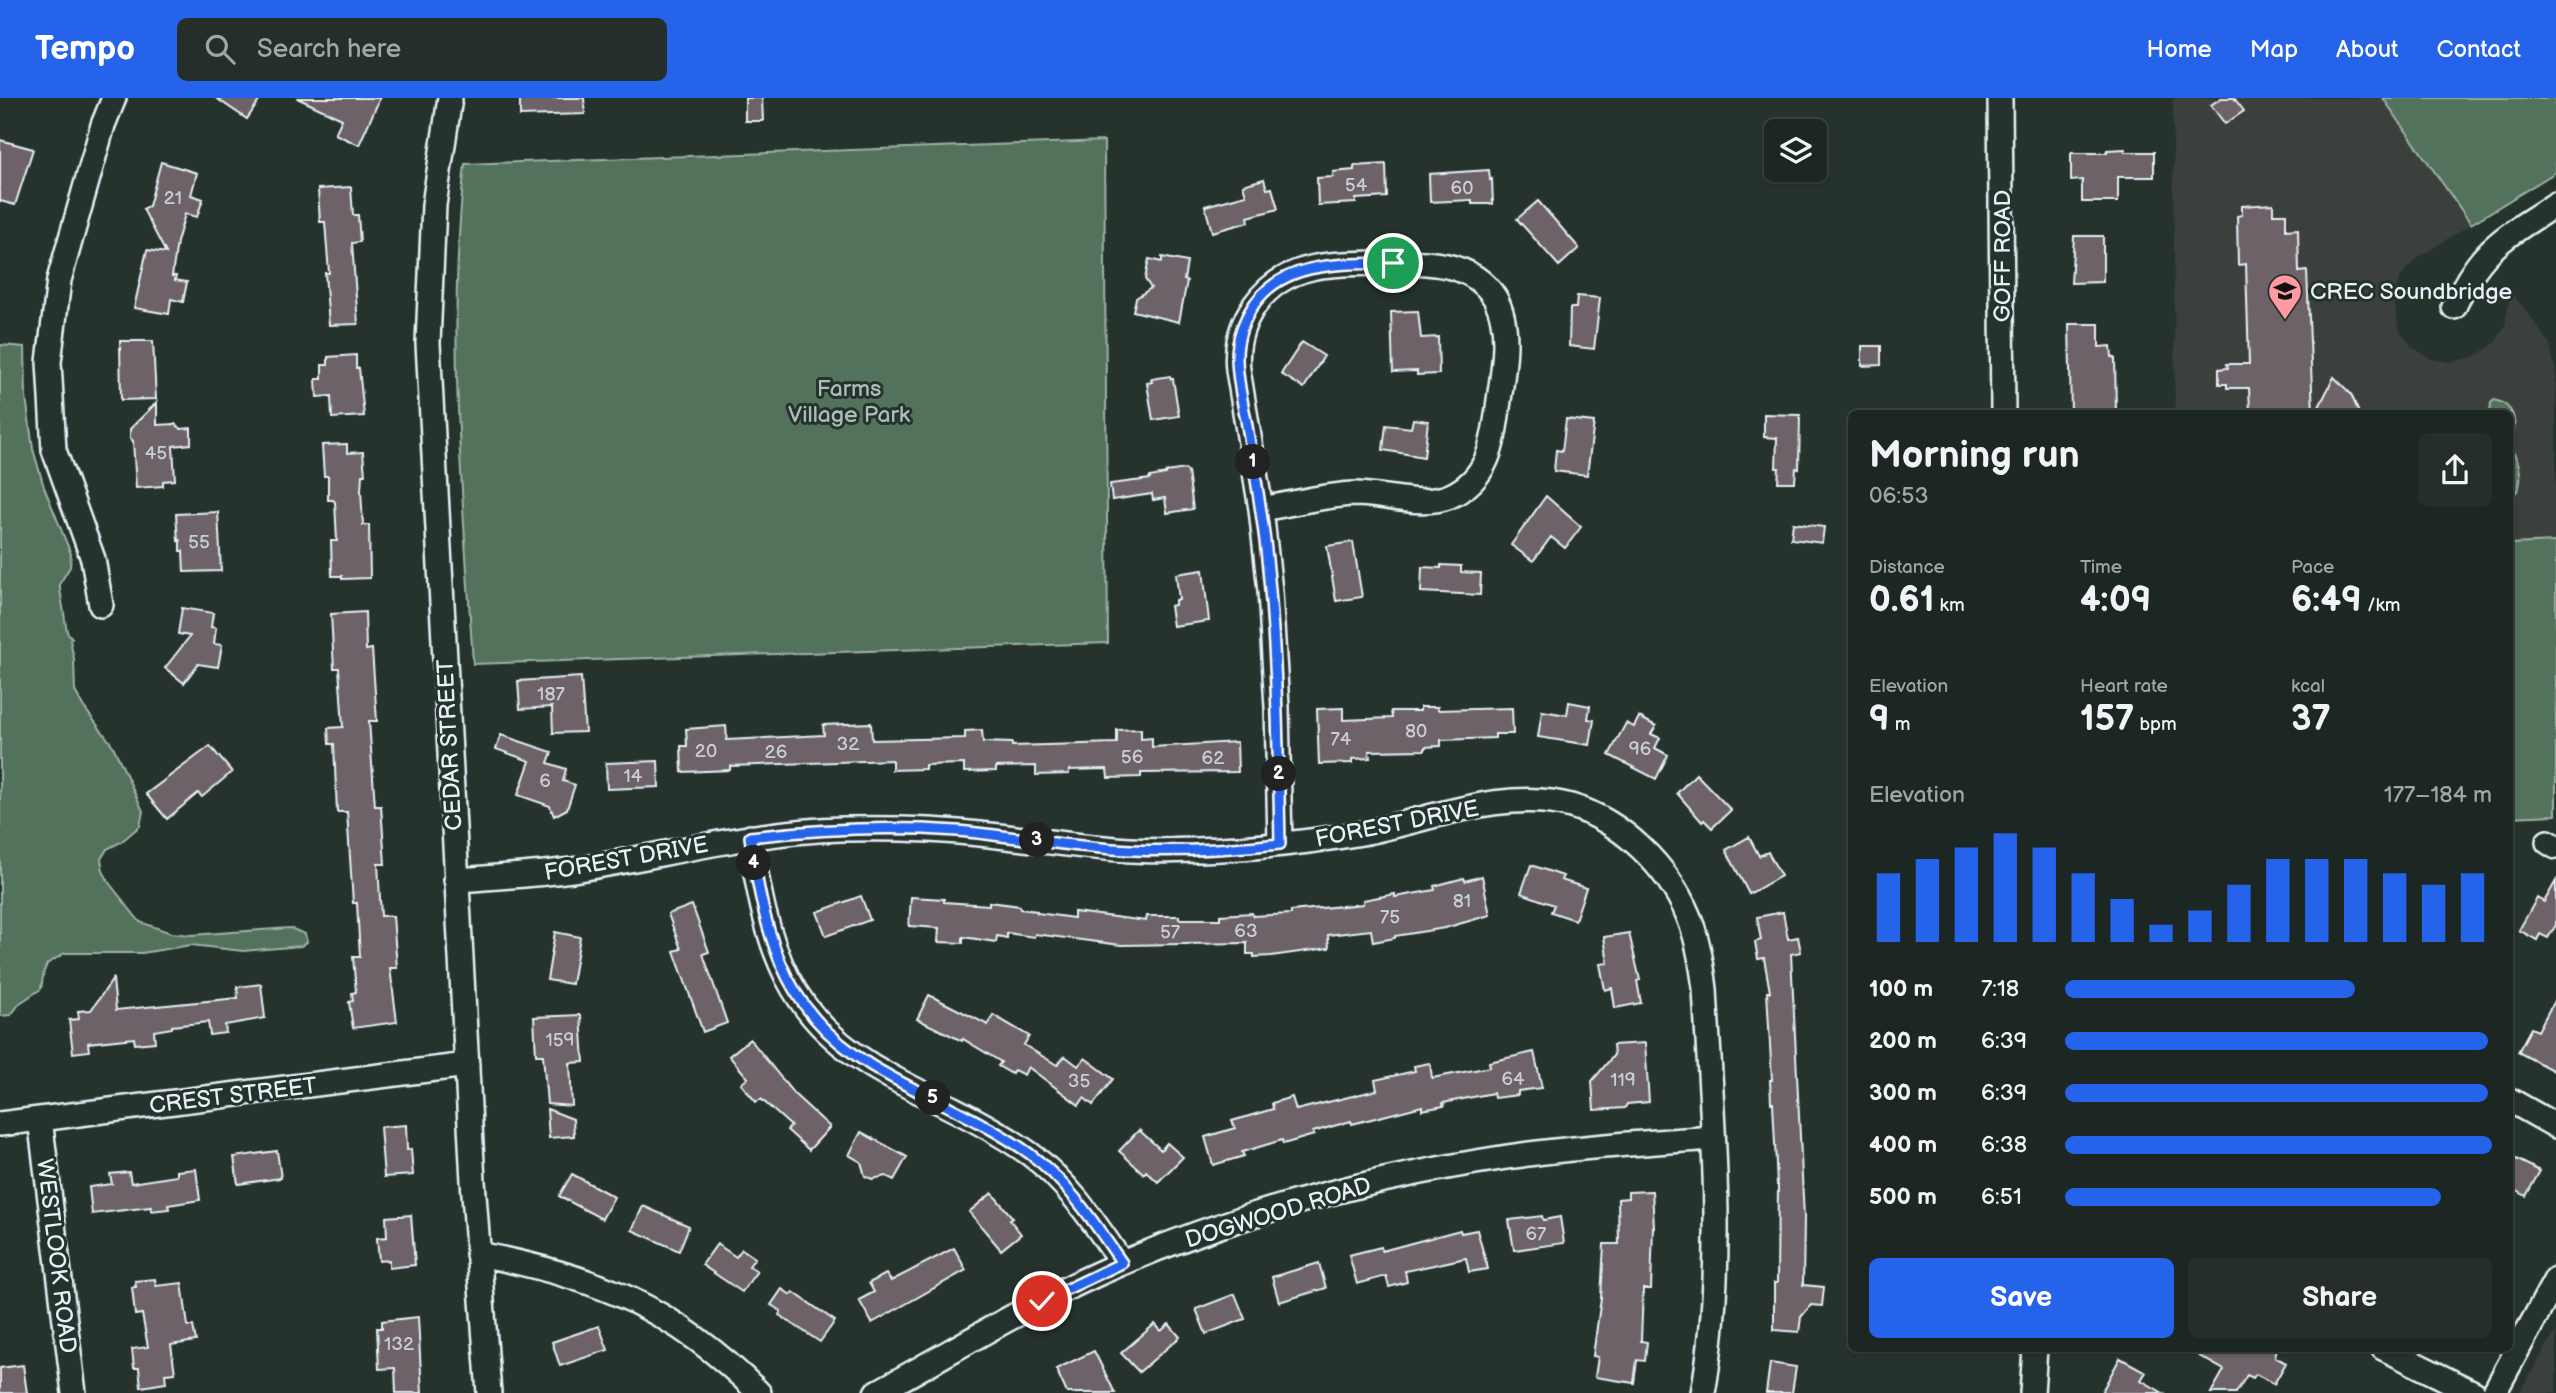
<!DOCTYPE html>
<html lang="en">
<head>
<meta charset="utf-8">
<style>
	:root { --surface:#1c2622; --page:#252e2a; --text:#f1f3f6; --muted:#a0a5a5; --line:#3a4340; --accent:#2563eb }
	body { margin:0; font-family:"Balsamiq Sans",sans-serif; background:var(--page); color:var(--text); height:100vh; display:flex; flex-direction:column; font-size:26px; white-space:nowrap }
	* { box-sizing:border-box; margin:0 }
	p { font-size:23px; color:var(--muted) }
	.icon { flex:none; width:38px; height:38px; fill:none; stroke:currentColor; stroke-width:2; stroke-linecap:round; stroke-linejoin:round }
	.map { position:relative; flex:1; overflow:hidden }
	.side { position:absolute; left:1848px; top:312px; width:665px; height:942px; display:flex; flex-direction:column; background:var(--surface); border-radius:10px; box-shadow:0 2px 5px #0004,0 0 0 2px var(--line) }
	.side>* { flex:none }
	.controls { position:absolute; left:1764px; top:21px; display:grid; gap:14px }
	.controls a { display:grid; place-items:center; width:63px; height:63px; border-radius:10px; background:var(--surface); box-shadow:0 2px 5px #0004,0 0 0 2px var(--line); font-size:35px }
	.pin { position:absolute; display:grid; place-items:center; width:60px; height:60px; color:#fff; margin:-30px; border:4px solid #fff; border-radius:50%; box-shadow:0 2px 7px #0007 }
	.km { position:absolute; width:35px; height:35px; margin:-18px; border-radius:50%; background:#222; color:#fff; font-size:19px; line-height:35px; text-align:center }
	.round { display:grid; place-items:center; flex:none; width:74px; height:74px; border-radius:10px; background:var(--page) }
	.summary { display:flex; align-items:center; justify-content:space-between; height:119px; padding:0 21px }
	h1 { font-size:38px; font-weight:800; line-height:52px }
	.metrics { display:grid; grid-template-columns:repeat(3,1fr); gap:10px; height:119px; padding:7px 21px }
	.metrics div { display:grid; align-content:center }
	.metrics b { font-size:35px; font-weight:800 }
	.metrics small { font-size:19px; font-weight:400 }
	.metrics p { font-size:19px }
	.chart { height:196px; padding:14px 21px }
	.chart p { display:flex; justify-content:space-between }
	.chart svg { width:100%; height:126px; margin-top:7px; stroke:var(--accent); stroke-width:6 }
	.cta { display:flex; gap:14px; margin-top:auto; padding:14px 21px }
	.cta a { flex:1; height:80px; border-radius:10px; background:var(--accent); color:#fff; font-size:28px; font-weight:800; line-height:80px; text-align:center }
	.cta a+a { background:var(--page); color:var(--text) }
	ul { padding:0 21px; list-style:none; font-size:23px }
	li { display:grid; grid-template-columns:112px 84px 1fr; align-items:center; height:52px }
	li i { height:18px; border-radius:9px; background:var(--accent) }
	header { display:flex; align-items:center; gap:42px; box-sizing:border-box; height:98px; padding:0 35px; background:var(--accent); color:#fff }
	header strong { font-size:33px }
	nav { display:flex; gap:38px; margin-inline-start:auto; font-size:24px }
	.search { width:490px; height:63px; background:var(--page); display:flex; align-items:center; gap:18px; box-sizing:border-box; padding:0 24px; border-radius:10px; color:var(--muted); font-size:26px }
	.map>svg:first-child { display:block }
	.built { fill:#3b413e }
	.green { fill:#53725b; stroke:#9eb2aa; stroke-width:2 }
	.building { fill:#6c6267; stroke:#e8f1f8; stroke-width:2 }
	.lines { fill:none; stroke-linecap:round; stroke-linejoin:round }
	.minor-casing { stroke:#e8f1f8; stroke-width:28 }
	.minor { stroke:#26332d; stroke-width:23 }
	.route-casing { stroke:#fff; stroke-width:14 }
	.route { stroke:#2563eb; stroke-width:9 }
	.labels { text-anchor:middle; stroke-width:6; stroke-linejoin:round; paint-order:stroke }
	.number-label { font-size:19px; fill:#c9cdd4 }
	.street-label { font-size:23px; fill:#e8f1f8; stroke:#26332d }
	.poi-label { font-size:23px; fill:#e8f1f8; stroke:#26332d; text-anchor:start }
	.park-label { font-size:23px; fill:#acbeb9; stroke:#26332d }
</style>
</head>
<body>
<header>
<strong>Tempo</strong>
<div class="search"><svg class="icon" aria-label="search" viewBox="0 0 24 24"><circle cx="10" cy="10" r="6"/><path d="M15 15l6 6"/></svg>Search here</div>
<nav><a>Home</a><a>Map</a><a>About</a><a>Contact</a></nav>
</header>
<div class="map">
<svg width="2556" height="1295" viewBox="0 0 2556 1295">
	<rect width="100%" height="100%" fill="#26332d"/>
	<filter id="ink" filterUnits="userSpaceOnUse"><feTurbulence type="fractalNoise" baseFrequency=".0143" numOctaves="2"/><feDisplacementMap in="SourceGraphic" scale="14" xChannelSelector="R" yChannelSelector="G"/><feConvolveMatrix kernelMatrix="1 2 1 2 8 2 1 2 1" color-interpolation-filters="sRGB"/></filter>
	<g filter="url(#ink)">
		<path class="built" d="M2173 0H2383L2471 126 2419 159 2405 172 2397 187 2394 203 2399 231 2412 249 2431 261 2450 264 2474 259 2495 245 2505 228 2509 203 2504 184 2550 246 2556 277V444L2510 446V315H2175Z
			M2556 1233V1295H2519Z"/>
		<path class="green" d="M2383 0H2556V74L2471 126Z
			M1104 43 1108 545 473 566C463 399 446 233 465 66Z
			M0 247 25 249 26 299 33 351 44 389 71 456 70 469 60 485V491L67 534 72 540 70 542 74 561 75 593 83 608 113 648 143 713 140 728 121 744 107 751 101 761 103 773 110 786 140 824 171 835 191 837 290 830 305 836 307 844 301 848 243 853 191 847 142 855H65L47 866 44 873 41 891 20 905 11 917 0 918Z
			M2494 302C2514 306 2519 325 2510 342V315H2490L2491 305Z
			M2510 351C2521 362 2526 391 2510 399Z
			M2556 444V717L2510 719V446Z"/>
		<path class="building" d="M216 0H261L247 21Z
			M297 0H380L359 47 335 36 342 21Z
			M520 0H584L585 16 520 18Z
			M745 0H762L763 23H745Z
			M2221 0H2234L2244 13 2225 26 2211 7Z
			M0 42 33 51 15 107 0 103Z
			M2125 51V54H2154V79H2118V104H2082V82L2071 83V55H2107V52Z
			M161 64 197 75 191 97 203 101 197 119 185 116 177 144 172 178H176L175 182 187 184 183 204 171 201 169 216 134 210 147 152 166 155 143 111 149 108Z
			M1386 66 1387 99 1356 101V105L1318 107 1317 80 1333 79V74L1354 72V68Z
			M1489 72 1490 82 1492 81 1493 106H1472V102L1430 104 1429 76Z
			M1264 81 1267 91 1272 90 1278 111 1248 119 1249 124 1212 134 1205 108 1246 97 1243 87Z
			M351 89 353 117H358L360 144 352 145 358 226 329 227 325 175H329L325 124H320L318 91Z
			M1538 103 1579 150 1559 168 1517 121Z
			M2273 106V116H2286V132L2298 131 2299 174 2307 173 2313 315H2250L2249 290H2227V286H2219V271L2228 270 2227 266H2249L2246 166 2238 167 2237 118 2242 117V108Z
			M2074 138H2103V184L2071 185Z
			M1162 159 1187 164 1184 182 1187 183 1179 224 1133 213 1136 200 1151 190 1145 181 1149 161 1162 164Z
			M1577 198 1600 200 1594 251 1569 248 1570 210H1576Z
			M1418 213 1421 240 1438 239 1439 276 1417 277V273L1393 274 1391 214Z
			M2069 226H2099V249L2111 248 2112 259 2115 260 2116 315H2071Z
			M120 243H153L156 301 121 302Z
			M1302 244 1324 258 1304 290 1281 276Z
			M1862 248H1881V267L1862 268Z
			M356 257V270H359L364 318 332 320 331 298 317 299 316 281H322V267H328V259Z
			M1170 278 1171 281H1173L1179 318 1153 322 1147 285 1152 284 1151 281Z
			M2334 279 2351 296 2359 315H2316Z
			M157 304V327L175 326 181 331 191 330V346L173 348 175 382 163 383V388L136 390 133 343 130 340V331Z
			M1764 316 1800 317 1799 371 1796 370 1795 384H1778L1779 370H1776L1777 340 1764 339Z
			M1413 321 1428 323 1424 359 1383 352 1386 327 1411 330Z
			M1566 321 1594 324 1587 377 1554 373 1556 352 1562 353Z
			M347 346V355L363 354 365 377H362L361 392 363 427H369L370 480 342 481V478H332L331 443H337L335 404 333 402H328V378H324L322 347Z
			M1185 371 1188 374 1193 411 1167 415 1165 400 1153 402 1152 396 1112 402 1110 386 1150 381V379L1166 376V374Z
			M1546 398 1581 429 1565 450 1551 439 1533 463 1511 447Z
			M218 414 221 473 184 474 183 453H180V442L178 443 176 416Z
			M1793 425 1824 429 1822 445 1791 441Z
			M1353 444 1362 499 1336 503 1327 448Z
			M1441 467 1461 468V474L1481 475 1480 497 1421 494 1422 469 1441 470Z
			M1203 472 1209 523 1173 528 1170 508 1175 507V502H1179L1176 476Z
			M182 510 213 515 211 529 216 530 214 546 222 547 218 569 198 566 184 585 165 570 190 538 178 536Z
			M365 514 366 552 372 551 377 623H369L375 708H381L385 766H378L381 818H393L397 870H390L397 924 353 930 349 904 353 903 352 895 356 894 353 859H360L357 805H353L347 714H337L334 646H329L328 630 343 629 339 570H334L331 516Z
			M581 579 585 634 553 635 552 609 520 611 518 583Z
			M1569 604 1590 608 1588 621 1594 622 1590 647 1538 639 1542 613 1567 617Z
			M1420 609H1438V612L1512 610 1513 636H1495V640L1441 642V648L1425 649V652L1369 653 1370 660 1352 661V665L1319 666 1317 611 1343 610V622L1392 620 1391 613H1420Z
			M1639 619 1656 628 1651 636 1660 640 1655 650 1668 657 1656 681 1609 657 1626 625 1634 629Z
			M871 625 872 642 965 640V633L982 632 983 644 1012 645V648L1117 645V632L1141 631V641L1152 640V649L1237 644 1238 674 1141 675V679L1108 680 1107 671 1069 672V676L1036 677V668L996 669V673L964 674V666L925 667V671L892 672V662L730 668V672L682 674 681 648H687L686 631 726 628 727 642 824 637 823 627Z
			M501 637 552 654 548 665 566 671 563 683 575 687 567 711 554 718 550 708 518 697 530 663 496 651Z
			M210 648 232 674 202 699 198 695 167 721 146 696Z
			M658 663 659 689 607 691 606 665Z
			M1696 676 1731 712 1712 730 1704 722 1702 724 1677 695Z
			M1749 739 1759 758 1768 754 1781 778 1749 796 1726 752Z
			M1531 767 1563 778 1561 782 1586 790 1575 822 1551 814 1554 807 1521 795Z
			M1482 778 1490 817 1445 830 1395 838V840L1373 844 1371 832 1328 837 1329 850 1271 858 1254 859V856H1247V845L1121 847 1035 836 1034 839 1007 835V840L997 838 996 844 963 839V845L938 844 939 830 909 828 911 799 944 801V804L989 807V804L1020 808V811L1037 813V815L1074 820V814L1146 823 1147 818H1179V821H1220V817L1252 815 1253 818 1291 816V813L1363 806V802L1395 796V799L1435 792 1434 788 1464 780 1465 783Z
			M2556 783V827L2548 840 2540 836 2537 842 2519 832 2537 800 2544 804Z
			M861 798 870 822 826 838 817 814Z
			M692 807 709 854 703 856 727 925 703 934 674 853 681 851 668 816Z
			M1783 814 1788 841 1798 839 1801 854 1791 856 1804 1119 1803 1187 1824 1189 1822 1208 1811 1207 1801 1219 1799 1234 1774 1232V1185H1777L1778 1087H1777L1773 1005H1771L1770 982H1772L1767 894H1770L1764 860 1758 861 1755 844 1761 842 1757 819Z
			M555 834 580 839 572 886 547 882Z
			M1629 835 1640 882 1637 883 1641 905 1615 910 1612 890 1605 892 1600 866 1608 865 1604 839Z
			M113 881 116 912 238 900 237 889 261 886 265 920 225 927 226 935 210 937 208 924 172 928V930L154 933 155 944 135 946 134 940 88 945 89 953 73 955 69 922 79 921 78 913 91 912Z
			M929 897 988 927 993 917 1029 938 1024 947 1057 967 1065 958 1078 968 1085 960 1113 981 1093 1007 1084 1000 1079 1007 1028 969 1024 977 1014 972 1012 976 998 968 1001 964 963 941 962 943 917 921Z
			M2556 899V974L2518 954 2531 930 2538 933Z
			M581 917 584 964 570 965 572 1008 547 1006 543 957H536L534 919Z
			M750 941 794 996 830 1029 809 1052 787 1032 791 1028 761 1001 756 1004 741 986 748 980 729 958Z
			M1645 945 1649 1004 1627 1006 1625 1010 1594 1012 1592 983 1614 957 1613 947Z
			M1534 954 1542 990 1518 993V997L1494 1000 1493 995 1443 1005 1444 1008 1422 1012V1008L1352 1026 1351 1023 1313 1034 1314 1037 1283 1046 1282 1042 1242 1054 1244 1058 1213 1067 1205 1039 1235 1030 1232 1023 1273 1011 1272 1005 1292 999 1296 1012 1377 992 1375 982 1415 973 1414 968 1430 965 1432 980 1490 969 1489 964Z
			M547 1011 573 1021 574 1038 549 1040Z
			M406 1027 407 1052 411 1051 413 1077 384 1079 380 1029Z
			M1139 1032 1161 1052 1167 1045 1183 1059 1158 1084 1146 1073 1144 1076 1119 1053Z
			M861 1034 907 1059 894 1082 886 1078 872 1081 865 1078 861 1064 849 1057Z
			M277 1053 281 1080 238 1086 234 1059Z
			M2510 1058 2540 1073 2526 1098 2510 1089Z
			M196 1071 200 1102 168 1107 169 1111 151 1113V1109L92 1116 89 1089 112 1086 110 1076 129 1074 131 1085 177 1078V1073Z
			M572 1076 614 1099 602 1121 559 1098Z
			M1652 1093 1654 1129H1653L1651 1191H1643L1641 1243 1647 1244 1645 1263 1637 1262 1634 1285 1595 1279 1598 1259 1593 1258 1601 1200 1604 1146H1619L1618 1101 1628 1100V1094Z
			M992 1095 1013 1120 1010 1122 1021 1136 1001 1152 969 1114Z
			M643 1108 689 1128 679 1153 632 1132Z
			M411 1117 415 1167 389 1170V1162L379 1163 377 1140 387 1139 386 1119Z
			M1542 1118 1543 1122 1560 1119 1564 1145 1514 1152 1509 1122Z
			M1460 1132 1461 1135 1477 1132 1488 1171 1469 1174 1466 1160 1406 1173H1405L1407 1184 1389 1189 1386 1178 1357 1186 1349 1157 1381 1149 1382 1153Z
			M717 1146 736 1159 742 1151 755 1160 749 1168 757 1173 742 1194 702 1167Z
			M954 1150 966 1172 872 1225 859 1202 874 1194 869 1185 886 1176 891 1183Z
			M1319 1165 1326 1190 1279 1204 1272 1179Z
			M155 1181 156 1188 182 1185 188 1228H193L196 1243 171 1247 175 1275 165 1276 166 1285 141 1289 139 1270H134L132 1251 148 1249 142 1216 135 1217 132 1189H136L135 1183Z
			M782 1191 791 1197 793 1194 835 1223 820 1244 779 1217 781 1213 771 1207Z
			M1235 1196 1245 1221 1206 1236 1196 1211Z
			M418 1219 422 1295H396L395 1270 379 1271 377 1230H382V1223Z
			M1155 1226 1161 1233 1169 1226 1180 1239 1139 1274 1121 1255Z
			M599 1228 608 1252 560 1268 552 1244Z
			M2185 1250H2277L2275 1259 2286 1265 2274 1286 2256 1276 2253 1280 2247 1277 2236 1295H2211L2224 1272Z
			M1094 1253 1115 1295H1067L1056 1271Z
			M2120 1260 2146 1274 2141 1282 2163 1295H2101Z
			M1770 1265 1796 1269 1792 1295H1766Z
			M23 1267 27 1295H0V1270Z"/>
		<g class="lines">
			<g class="minor-casing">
				<path id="minor" d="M450 0 434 107 428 245 473 1083 489 1295
					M2000 0 2003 315
					M2454 209C2480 150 2505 139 2556 106
					M1261 411C1292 406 1324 397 1355 396 1386 396 1421 410 1450 398 1488 381 1493 347 1498 310 1502 276 1513 232 1495 200 1470 159 1416 164 1374 165 1353 166 1331 165 1311 170 1263 181 1233 224 1238 272L1261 411 1270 493 1277 609 1280 746
					M101 507 93 461 54 352 49 264 59 182 103 27 114 0
					M750 739C767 850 785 922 891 979 937 1004 987 1025 1030 1056 1069 1085 1095 1126 1122 1165
					M2548 744 2556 749
					M456 782C495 779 534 777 572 772 663 758 751 733 843 731 889 730 935 731 980 736 1030 741 1080 749 1130 752 1167 754 1204 752 1240 750 1281 747 1322 742 1362 735 1427 723 1506 689 1571 708 1622 723 1668 769 1688 817 1698 840 1702 866 1705 891 1712 1025 1727 1162 1703 1295
					M2510 1002 2556 1028
					M40 1021 74 1295
					M0 1026 467 967
					M478 1156C595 1178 674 1209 759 1295
					M2383 1250 2474 1295
					M876 1295C957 1251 1035 1202 1120 1166 1242 1114 1376 1079 1507 1059 1575 1049 1644 1045 1713 1040
					M2032 1295 2035 1250
					M2494 1295 2556 1181"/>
			</g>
			<use href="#minor" class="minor"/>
		</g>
	</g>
	<g class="lines" filter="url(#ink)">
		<g class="route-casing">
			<path id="route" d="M1042 1203 1122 1165C1095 1126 1069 1085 1030 1056 987 1025 937 1004 891 979 786 923 767 850 750 739 819 731 888 728 957 733 1015 738 1073 750 1132 752 1181 754 1231 751 1280 746 1278 645 1277 544 1265 443 1260 403 1253 363 1246 322 1242 302 1237 280 1237 259 1237 239 1244 221 1255 205 1286 162 1346 166 1393 165"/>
		</g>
		<use href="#route" class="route"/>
	</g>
	<defs>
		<g id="school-pin" transform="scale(1.75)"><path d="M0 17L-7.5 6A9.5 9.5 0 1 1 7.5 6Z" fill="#ff9aa2" stroke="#26332d"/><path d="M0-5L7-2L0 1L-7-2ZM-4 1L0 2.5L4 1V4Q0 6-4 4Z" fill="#111"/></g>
	</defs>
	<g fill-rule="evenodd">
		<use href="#school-pin" x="2285" y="193"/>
	</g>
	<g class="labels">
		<g class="number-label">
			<text x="1356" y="93">54</text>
			<text x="1462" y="96">60</text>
			<text x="173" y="106">21</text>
			<text x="156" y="361">45</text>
			<text x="199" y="450">55</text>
			<text x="551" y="602">187</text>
			<text x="1416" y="639">80</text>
			<text x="1341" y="647">74</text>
			<text x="848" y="652">32</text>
			<text x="1640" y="657">96</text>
			<text x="706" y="659">20</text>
			<text x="776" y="660">26</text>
			<text x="1132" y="665">56</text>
			<text x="1213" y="666">62</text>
			<text x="633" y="684">14</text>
			<text x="545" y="689">6</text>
			<text x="1462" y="809">81</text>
			<text x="1390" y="825">75</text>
			<text x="1246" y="839">63</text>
			<text x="1170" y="840">57</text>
			<text x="560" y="948">159</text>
			<text x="1513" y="987">64</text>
			<text x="1623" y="988">119</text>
			<text x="1079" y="989">35</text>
			<text x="1536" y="1142">67</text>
			<text x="399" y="1252">132</text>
		</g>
		<g class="street-label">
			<text transform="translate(2002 158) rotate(-90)" y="8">GOFF ROAD</text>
			<text transform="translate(449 647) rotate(-93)" y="8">CEDAR STREET</text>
			<text transform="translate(1397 725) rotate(-11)" y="8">FOREST DRIVE</text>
			<text transform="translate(626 760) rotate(-10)" y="8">FOREST DRIVE</text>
			<text transform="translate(233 997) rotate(-7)" y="8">CREST STREET</text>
			<text transform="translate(1278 1114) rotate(-17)" y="8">DOGWOOD ROAD</text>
			<text transform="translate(57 1158) rotate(83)" y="8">WESTLOOK ROAD</text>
		</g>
		<g class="poi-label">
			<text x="2310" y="201">CREC Soundbridge</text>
		</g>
		<g class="park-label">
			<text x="849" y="298">Farms<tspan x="849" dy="26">Village Park</tspan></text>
		</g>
	</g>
</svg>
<div class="controls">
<a><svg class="icon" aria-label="layers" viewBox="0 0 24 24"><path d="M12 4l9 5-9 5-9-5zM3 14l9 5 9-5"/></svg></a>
</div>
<div class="pin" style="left:1393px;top:165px;background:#1e9e55"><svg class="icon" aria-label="arrive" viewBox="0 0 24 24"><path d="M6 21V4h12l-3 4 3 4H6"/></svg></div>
<div class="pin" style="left:1042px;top:1203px;background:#d93025"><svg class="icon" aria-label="check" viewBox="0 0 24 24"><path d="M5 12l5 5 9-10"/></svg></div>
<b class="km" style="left:1253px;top:364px">1</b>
<b class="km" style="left:1279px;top:676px">2</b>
<b class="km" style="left:1037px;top:742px">3</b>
<b class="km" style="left:754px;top:765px">4</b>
<b class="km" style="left:933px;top:1000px">5</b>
<section class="side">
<div class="summary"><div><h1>Morning run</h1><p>06:53</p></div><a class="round"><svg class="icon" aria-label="share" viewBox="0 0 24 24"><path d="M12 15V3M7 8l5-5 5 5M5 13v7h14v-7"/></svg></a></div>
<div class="metrics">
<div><p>Distance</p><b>0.61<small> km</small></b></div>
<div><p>Time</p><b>4:09</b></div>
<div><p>Pace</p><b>6:49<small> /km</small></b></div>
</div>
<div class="metrics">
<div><p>Elevation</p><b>9<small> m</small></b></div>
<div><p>Heart rate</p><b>157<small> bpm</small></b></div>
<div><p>kcal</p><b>37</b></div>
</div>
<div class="chart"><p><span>Elevation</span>177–184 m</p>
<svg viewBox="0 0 160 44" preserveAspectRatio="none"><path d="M5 44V20M15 44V15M25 44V11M35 44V6M45 44V11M55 44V20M65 44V29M75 44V38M85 44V33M95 44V24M105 44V15M115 44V15M125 44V15M135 44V20M145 44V24M155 44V20"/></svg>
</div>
<ul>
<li><b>100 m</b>7:18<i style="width:68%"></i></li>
<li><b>200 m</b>6:39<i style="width:99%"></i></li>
<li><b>300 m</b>6:39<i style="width:99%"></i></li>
<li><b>400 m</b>6:38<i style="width:100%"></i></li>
<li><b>500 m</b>6:51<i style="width:88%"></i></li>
</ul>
<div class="cta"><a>Save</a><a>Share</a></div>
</section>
</div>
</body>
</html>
